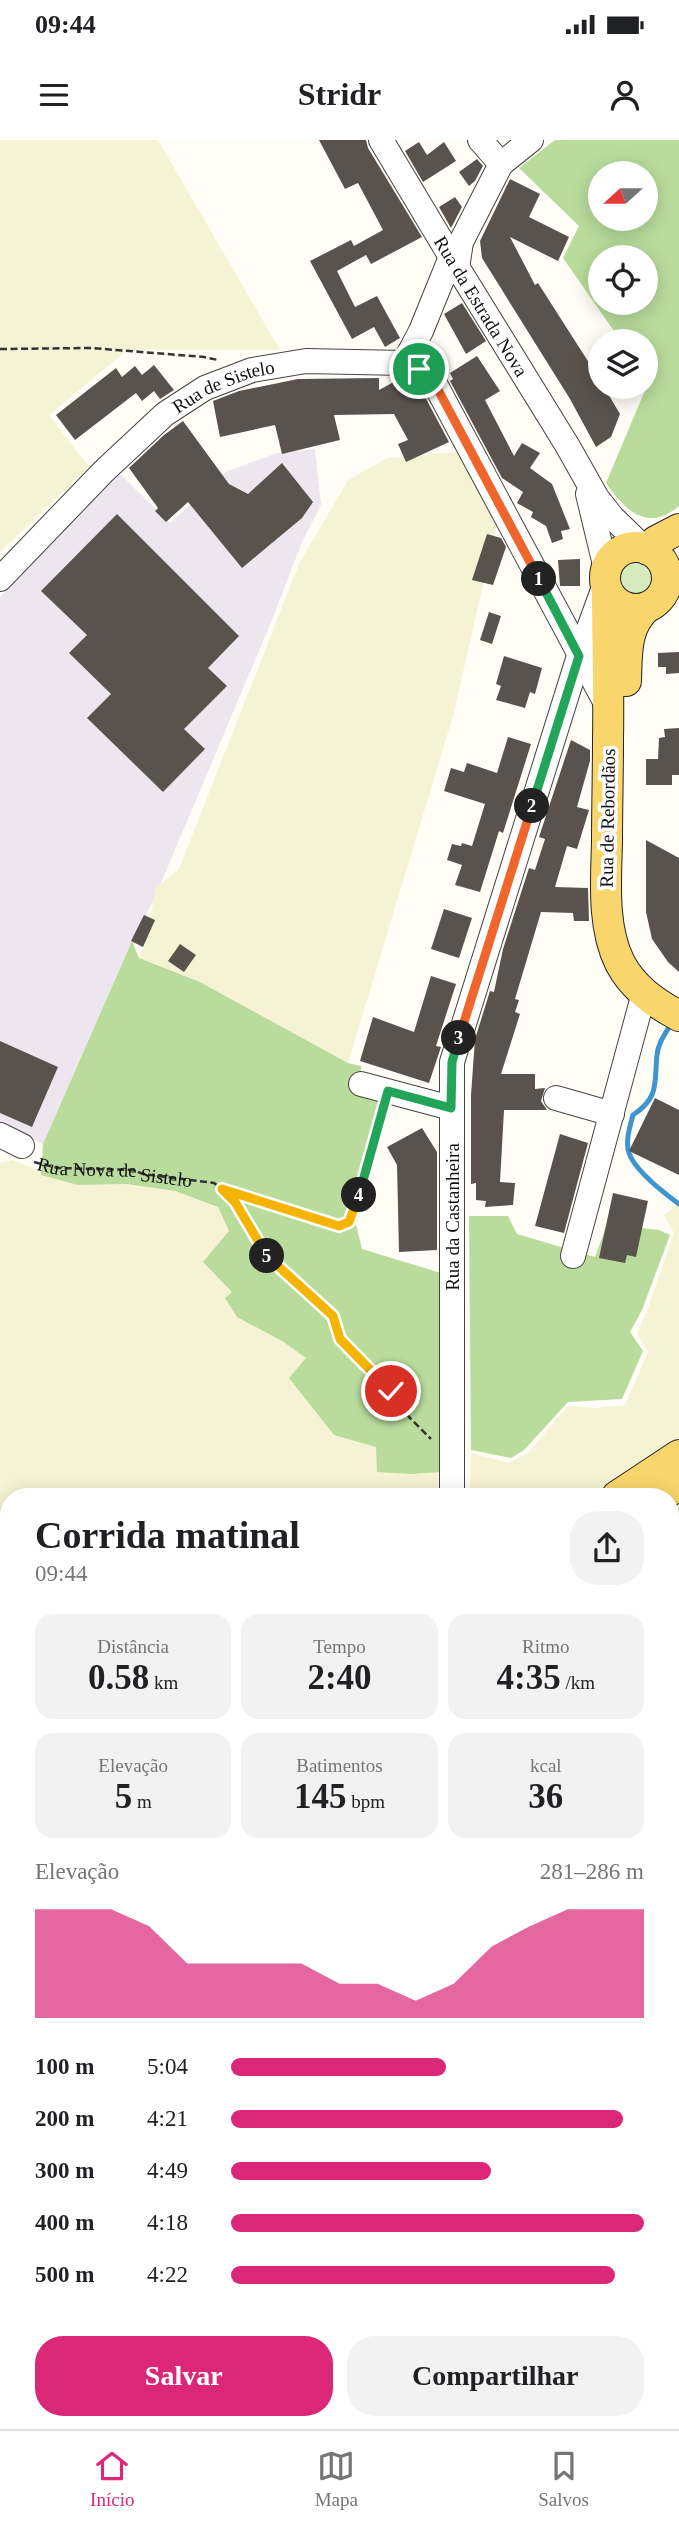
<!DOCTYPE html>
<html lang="pt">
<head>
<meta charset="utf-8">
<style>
	:root { --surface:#fff; --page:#f2f2f2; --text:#202124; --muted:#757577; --line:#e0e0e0; --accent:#db2777 }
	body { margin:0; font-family:"Times New Roman",serif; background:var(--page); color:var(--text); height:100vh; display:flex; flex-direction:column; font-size:26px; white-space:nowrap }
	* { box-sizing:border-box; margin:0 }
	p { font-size:23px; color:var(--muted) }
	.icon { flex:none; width:38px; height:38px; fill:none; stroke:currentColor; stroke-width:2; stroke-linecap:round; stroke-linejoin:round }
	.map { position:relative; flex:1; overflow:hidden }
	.details { position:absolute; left:0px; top:1348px; width:679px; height:942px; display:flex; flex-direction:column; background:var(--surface); border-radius:28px 28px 0 0; box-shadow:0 4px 18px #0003 }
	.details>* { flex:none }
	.needle { width:46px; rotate:249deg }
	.buttons { position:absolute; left:588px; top:21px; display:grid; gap:14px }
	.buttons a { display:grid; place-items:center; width:70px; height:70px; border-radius:50%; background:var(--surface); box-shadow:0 4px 18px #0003; font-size:35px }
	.pin { position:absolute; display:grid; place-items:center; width:60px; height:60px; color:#fff; margin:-30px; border:4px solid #fff; border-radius:50%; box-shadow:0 2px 7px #0007 }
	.km { position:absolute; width:35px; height:35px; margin:-18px; border-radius:50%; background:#222; color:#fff; font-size:19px; line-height:35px; text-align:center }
	.round { display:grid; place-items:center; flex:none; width:74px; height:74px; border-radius:28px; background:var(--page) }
	.summary { display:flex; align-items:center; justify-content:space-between; height:119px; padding:0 35px }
	h1 { font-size:38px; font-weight:800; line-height:52px }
	.stats { display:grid; grid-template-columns:repeat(3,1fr); gap:10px; height:119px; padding:7px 35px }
	.stats div { display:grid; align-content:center; border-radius:18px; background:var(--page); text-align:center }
	.stats b { font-size:35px; font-weight:800 }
	.stats small { font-size:19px; font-weight:400 }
	.stats p { font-size:19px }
	.chart { height:196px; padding:14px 35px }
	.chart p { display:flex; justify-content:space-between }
	.chart svg { width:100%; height:126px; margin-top:7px; fill:var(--accent); opacity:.7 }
	.button { display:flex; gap:14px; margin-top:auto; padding:14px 35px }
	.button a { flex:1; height:80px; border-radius:28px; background:var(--accent); color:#fff; font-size:28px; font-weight:800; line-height:80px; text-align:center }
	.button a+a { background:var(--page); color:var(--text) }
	ul { padding:0 35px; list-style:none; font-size:23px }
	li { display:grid; grid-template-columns:112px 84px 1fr; align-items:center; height:52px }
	li i { height:18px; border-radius:9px; background:var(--accent) }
	.status { display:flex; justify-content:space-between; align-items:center; height:49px; padding:0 35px; background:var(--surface); direction:ltr }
	.status svg { height:19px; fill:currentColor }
	header { display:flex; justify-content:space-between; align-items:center; height:91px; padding:0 35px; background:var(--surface); font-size:32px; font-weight:800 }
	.tabs { display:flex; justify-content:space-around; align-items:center; height:98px; border-top:2px solid var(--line); background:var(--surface); font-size:19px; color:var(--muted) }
	.tabs a { display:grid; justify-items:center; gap:4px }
	.tabs .selected { color:var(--accent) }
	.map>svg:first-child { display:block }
	.industrial { fill:#eee6ef }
	.farmland { fill:#f6f3d4 }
	.green { fill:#d5ebbd }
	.forest { fill:#b9dc9c; fill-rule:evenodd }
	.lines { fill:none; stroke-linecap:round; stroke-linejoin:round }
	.stream { stroke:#3f96cf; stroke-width:5 }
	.building { fill:#5a524d }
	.minor-casing { stroke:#444; stroke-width:26 }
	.major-casing { stroke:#222; stroke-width:32 }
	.path { stroke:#333; stroke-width:2.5; stroke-dasharray:7 3.5; stroke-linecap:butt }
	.minor { stroke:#fff; stroke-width:24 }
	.major { stroke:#f9d66b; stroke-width:30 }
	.rail { stroke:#c4262e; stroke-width:5 }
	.split-1-casing { stroke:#fff; stroke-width:14 }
	.split-2-casing { stroke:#fff; stroke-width:14 }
	.split-3-casing { stroke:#fff; stroke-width:14 }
	.split-4-casing { stroke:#fff; stroke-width:14 }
	.split-5-casing { stroke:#fff; stroke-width:14 }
	.split-6-casing { stroke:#fff; stroke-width:14 }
	.split-1 { stroke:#f0652b; stroke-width:9 }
	.split-2 { stroke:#22a559; stroke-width:9 }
	.split-3 { stroke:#f0652b; stroke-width:9 }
	.split-4 { stroke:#22a559; stroke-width:9 }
	.split-5 { stroke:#f5b400; stroke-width:9 }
	.split-6 { stroke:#f5b400; stroke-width:9 }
	.labels { text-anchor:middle; stroke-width:7; stroke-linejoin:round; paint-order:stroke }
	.street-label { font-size:19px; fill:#111; stroke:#fff }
</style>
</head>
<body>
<div class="status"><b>09:44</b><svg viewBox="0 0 49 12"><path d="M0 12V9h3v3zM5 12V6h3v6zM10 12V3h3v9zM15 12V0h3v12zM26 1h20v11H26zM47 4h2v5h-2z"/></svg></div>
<header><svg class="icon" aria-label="menu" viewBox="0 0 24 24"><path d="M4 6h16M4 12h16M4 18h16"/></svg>Stridr<svg class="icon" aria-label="person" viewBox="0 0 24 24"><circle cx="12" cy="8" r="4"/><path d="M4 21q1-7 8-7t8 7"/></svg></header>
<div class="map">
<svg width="679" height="2289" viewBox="0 0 679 2289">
	<rect width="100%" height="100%" fill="#fffdf5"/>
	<path class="industrial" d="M315 309 321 365 302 402 272 480 153 762 132 801 43 1004 0 986V457L119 333 170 383 226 332 277 313Z"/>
	<path class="farmland" d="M0 0H158L280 210H127L49 275 89 327 0 412Z
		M467 311 497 384 453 576 348 923 200 842 139 818 145 805 156 748 179 729 299 424 348 340 387 318Z
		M12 1020 78 1045 127 1044 175 1051 218 1067 282 1201 306 1218 376 1307 412 1334 438 1332 439 1356H9V1622L0 1624V1023Z
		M679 1063V1298L592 1356H470L471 1313 509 1323 528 1313 568 1266 595 1268 625 1265 648 1212 637 1193 646 1174 674 1093 664 1075Z
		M679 1365V2224L670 2229V1370Z
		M9 1690V1993H0V1692Z"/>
	<path class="green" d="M616 438a19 19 0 1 1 38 0a19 19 0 1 1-38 0Z"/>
	<path class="forest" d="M555 0H679V366C647 393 625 370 606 343L649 241 646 236V201H621L563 118 579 86 519 28ZM646 33V79H600V33ZM646 117V163H600V117Z
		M132 801 139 818 200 842 348 923 361 926V945L391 966 356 1085 362 1109 444 1134 442 1332 412 1334 377 1332 376 1307 334 1295 289 1238 306 1218 282 1201 237 1177 225 1158 232 1152 203 1122 229 1091 218 1067 175 1051 127 1044 78 1045 41 1035 43 1004Z
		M469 1076H508L517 1094 595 1117 607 1084 659 1090 670 1095 642 1170 630 1192 643 1211 622 1259 568 1262 524 1310 511 1318 471 1310Z
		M0 2016H9V2280H366L369 2289H0Z"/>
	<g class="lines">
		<path class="stream" d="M671 884C665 894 658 903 657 915 654 943 660 957 633 975 630 986 625 1002 629 1013 635 1031 664 1053 679 1064
			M670 1503 678 1492 679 1479
			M0 1782 9 1788"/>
	</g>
	<path class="building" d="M319 0H366L368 8 422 97 371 124 366 115 337 131 355 167 377 156 400 198 385 207 374 187 352 199 310 121 351 100 354 106 383 90 358 43 345 49Z
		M419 2 427 15 444 2 456 21 423 42 405 11Z
		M477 19 483 26 475 41 469 46 459 32Z
		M510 39 540 54 529 77 569 97 558 121 510 97 535 145 538 143 600 240V247H604L620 274 611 297 596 307 570 259 482 118 480 101Z
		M455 57 462 67 451 88 439 67Z
		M462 163 486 201 466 214 444 174Z
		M477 216 500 251 485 260 514 316 522 303 540 313 530 328 552 344 570 389 561 391 563 399 552 403 546 386 531 377 533 372 517 363 523 352 502 338 450 241 453 239 450 233Z
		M154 225 174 250 160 259 154 251 142 261 136 253 75 300 56 275 116 228 122 237 135 226 142 235Z
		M379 238V250L401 238 411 242 423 253 449 302 406 322 398 304 408 300 394 274 334 275 340 300 282 314 275 285 220 297 213 261 239 251 298 239Z
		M183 281 229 344 248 354 282 323 313 362 302 378 242 428 188 362 166 382 155 371 158 368 129 328 164 295Z
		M117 374 239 496 208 528 227 546 184 589 205 609 163 652 87 578 111 554 69 513 87 495 41 451Z
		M487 394 501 398 506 407 493 445 472 440Z
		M580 419V446H560L558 420Z
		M489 472 501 476 492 504 480 500Z
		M679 512V533L666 534V527H658V513Z
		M504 516 542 528 535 554 530 552 525 568 496 560 501 546 496 544Z
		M679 588V635H672V645H646V619H658L659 598 665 597 664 589Z
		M508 597 531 604 503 693 499 691 480 752 455 745 462 725 447 720 452 704 461 706 462 703 472 706 485 664 444 651 451 628 464 632 467 623 497 633Z
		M571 600 590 610V621L577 667 589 670 577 709 567 706 555 747 588 748 589 781H574L573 773 541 772 515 859 519 860 515 872 520 874 501 934H535V949L545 948 541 961 547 970H504L500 1042 515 1043 513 1065 485 1067 486 1061 476 1060V1043L471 1044V955L475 899 490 851 494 852 503 809 529 728 535 730 545 699 539 697Z
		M646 700 679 718V832L668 822 652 799 646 772Z
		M444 769 472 778 459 818 431 809Z
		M144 775 155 780 143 807 131 801Z
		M180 804 196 815 184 832 168 821Z
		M431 836 456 844 436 906 441 907 429 943 360 921 373 877 414 892Z
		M0 901 58 927 32 987 0 973Z
		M655 958 679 970V1035L629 1011Z
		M422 988 437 1012V1110L399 1112 397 1025 387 1007Z
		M560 994 588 1003 564 1093 535 1086Z
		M613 1053 648 1061 636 1117 627 1115 625 1123 599 1118Z"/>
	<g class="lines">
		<g class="minor-casing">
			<g id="minor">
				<path id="s2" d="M381 0 451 117 567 305 597 358 612 377 643 407"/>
				<path d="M480 0 501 24"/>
				<path d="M457 128 461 102 501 24 531 0"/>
				<path d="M404 223 421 191 451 117"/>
				<path d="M588 354 606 429"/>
				<path id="s3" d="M0 439 104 331 165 274 205 248 252 230 306 221 404 223 419 229 435 244 608 567"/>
				<path d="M361 944 451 968"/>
				<path d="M556 958 612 974"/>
				<path d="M0 995 22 1006"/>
				<path d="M573 1116 644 853"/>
				<path d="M452 1356V922L579 516 604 447"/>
				<path d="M538 2280 546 2289"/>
				<path d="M281 2286 282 2280"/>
				<path d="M655 2289 669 2280"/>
			</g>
		</g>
		<g class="major-casing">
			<path id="major" d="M605 438a31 31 0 1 1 62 0a31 31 0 1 1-62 0Z
				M648 410 656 401 679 389
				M607 450C607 500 609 550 608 600 608 634 607 668 607 702 606 741 602 787 620 823 633 848 655 863 679 876
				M626 541C627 513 625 487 647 467
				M617 1356 679 1315
				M662 1356 679 1345"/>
		</g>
		<g class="path">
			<path d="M0 209 91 208 204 217 218 220"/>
			<path id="s1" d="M34 1022 58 1028 133 1030 143 1034 214 1043 222 1049 339 1086 349 1082 382 971"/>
			<path d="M223 1050 235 1062 269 1119 333 1176 340 1199 381 1239 409 1277 431 1299"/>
			<path d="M670 1987H679"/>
			<path d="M0 2001 9 2002"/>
			<path d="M132 2280 145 2289"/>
			<path d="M24 2289 42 2280"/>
		</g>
		<use href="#minor" class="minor"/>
		<use href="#major" class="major"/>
		<path class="rail" d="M670 2252 679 2246
			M601 2289 619 2280"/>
	</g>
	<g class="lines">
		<g class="split-1-casing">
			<path id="split-1" d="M419 229 435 244 539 439"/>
		</g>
		<g class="split-2-casing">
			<path id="split-2" d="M532 666 579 516 539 439"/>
		</g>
		<g class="split-3-casing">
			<path id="split-3" d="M459 898 532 666"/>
		</g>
		<g class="split-4-casing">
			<path id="split-4" d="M359 1055 388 951 451 968 452 922 459 898"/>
		</g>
		<g class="split-5-casing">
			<path id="split-5" d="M267 1116 235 1062 222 1049 339 1086 349 1082 359 1055"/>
		</g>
		<g class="split-6-casing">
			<path id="split-6" d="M267 1116 333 1176 340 1199 391 1251"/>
		</g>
		<use href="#split-1" class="split-1"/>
		<use href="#split-2" class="split-2"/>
		<use href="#split-3" class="split-3"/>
		<use href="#split-4" class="split-4"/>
		<use href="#split-5" class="split-5"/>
		<use href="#split-6" class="split-6"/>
	</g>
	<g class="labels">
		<g class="street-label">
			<text dy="7" stroke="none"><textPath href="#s2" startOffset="194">Rua da Estrada Nova</textPath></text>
			<text dy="7" stroke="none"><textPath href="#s3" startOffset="299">Rua de Sistelo</textPath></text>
			<text transform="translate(607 678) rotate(-89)" y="7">Rua de Rebordãos</text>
			<text dy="7" stroke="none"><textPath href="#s1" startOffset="82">Rua Nova de Sistelo</textPath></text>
			<text transform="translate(452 1077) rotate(-90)" y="7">Rua da Castanheira</text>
		</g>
	</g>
</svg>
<div class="buttons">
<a><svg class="needle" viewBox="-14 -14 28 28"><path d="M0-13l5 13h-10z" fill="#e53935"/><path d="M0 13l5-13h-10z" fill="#757577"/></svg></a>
<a><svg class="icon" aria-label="locate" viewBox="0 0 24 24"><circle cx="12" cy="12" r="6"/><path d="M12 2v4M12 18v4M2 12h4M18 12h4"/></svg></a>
<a><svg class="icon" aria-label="layers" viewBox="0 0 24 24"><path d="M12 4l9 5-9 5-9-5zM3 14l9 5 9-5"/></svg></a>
</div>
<div class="pin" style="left:419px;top:229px;background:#1e9e55"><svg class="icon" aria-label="arrive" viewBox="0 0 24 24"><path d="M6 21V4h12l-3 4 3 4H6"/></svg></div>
<div class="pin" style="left:391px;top:1251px;background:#d93025"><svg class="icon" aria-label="check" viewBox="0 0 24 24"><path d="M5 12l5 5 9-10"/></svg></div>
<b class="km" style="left:539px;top:439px">1</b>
<b class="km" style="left:532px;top:666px">2</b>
<b class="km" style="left:459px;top:898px">3</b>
<b class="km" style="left:359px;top:1055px">4</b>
<b class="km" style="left:267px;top:1116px">5</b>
<section class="details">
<div class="summary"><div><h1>Corrida matinal</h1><p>09:44</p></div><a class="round"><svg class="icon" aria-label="share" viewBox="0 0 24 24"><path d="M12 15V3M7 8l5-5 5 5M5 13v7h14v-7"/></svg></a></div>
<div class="stats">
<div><p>Distância</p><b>0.58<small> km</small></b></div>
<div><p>Tempo</p><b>2:40</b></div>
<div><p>Ritmo</p><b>4:35<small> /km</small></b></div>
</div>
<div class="stats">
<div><p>Elevação</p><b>5<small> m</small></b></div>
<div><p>Batimentos</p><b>145<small> bpm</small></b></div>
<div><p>kcal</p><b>36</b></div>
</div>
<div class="chart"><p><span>Elevação</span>281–286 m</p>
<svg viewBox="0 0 160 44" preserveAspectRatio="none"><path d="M0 44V6L10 6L20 6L30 12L40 25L50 25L60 25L70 25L80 32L90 32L100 38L110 32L120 19L130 12L140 6L150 6L160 6V44z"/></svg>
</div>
<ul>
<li><b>100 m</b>5:04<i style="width:52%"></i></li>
<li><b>200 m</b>4:21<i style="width:95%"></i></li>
<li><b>300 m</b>4:49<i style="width:63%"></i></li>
<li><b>400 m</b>4:18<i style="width:100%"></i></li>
<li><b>500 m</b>4:22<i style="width:93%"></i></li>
</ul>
<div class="button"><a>Salvar</a><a>Compartilhar</a></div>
</section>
</div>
<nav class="tabs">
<a class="selected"><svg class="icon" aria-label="home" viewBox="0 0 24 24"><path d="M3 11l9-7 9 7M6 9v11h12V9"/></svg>Início</a>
<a><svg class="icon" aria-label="map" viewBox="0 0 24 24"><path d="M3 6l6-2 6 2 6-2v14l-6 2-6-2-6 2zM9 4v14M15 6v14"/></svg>Mapa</a>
<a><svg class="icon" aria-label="saved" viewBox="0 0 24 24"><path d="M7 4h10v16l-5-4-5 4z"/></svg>Salvos</a>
</nav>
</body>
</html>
